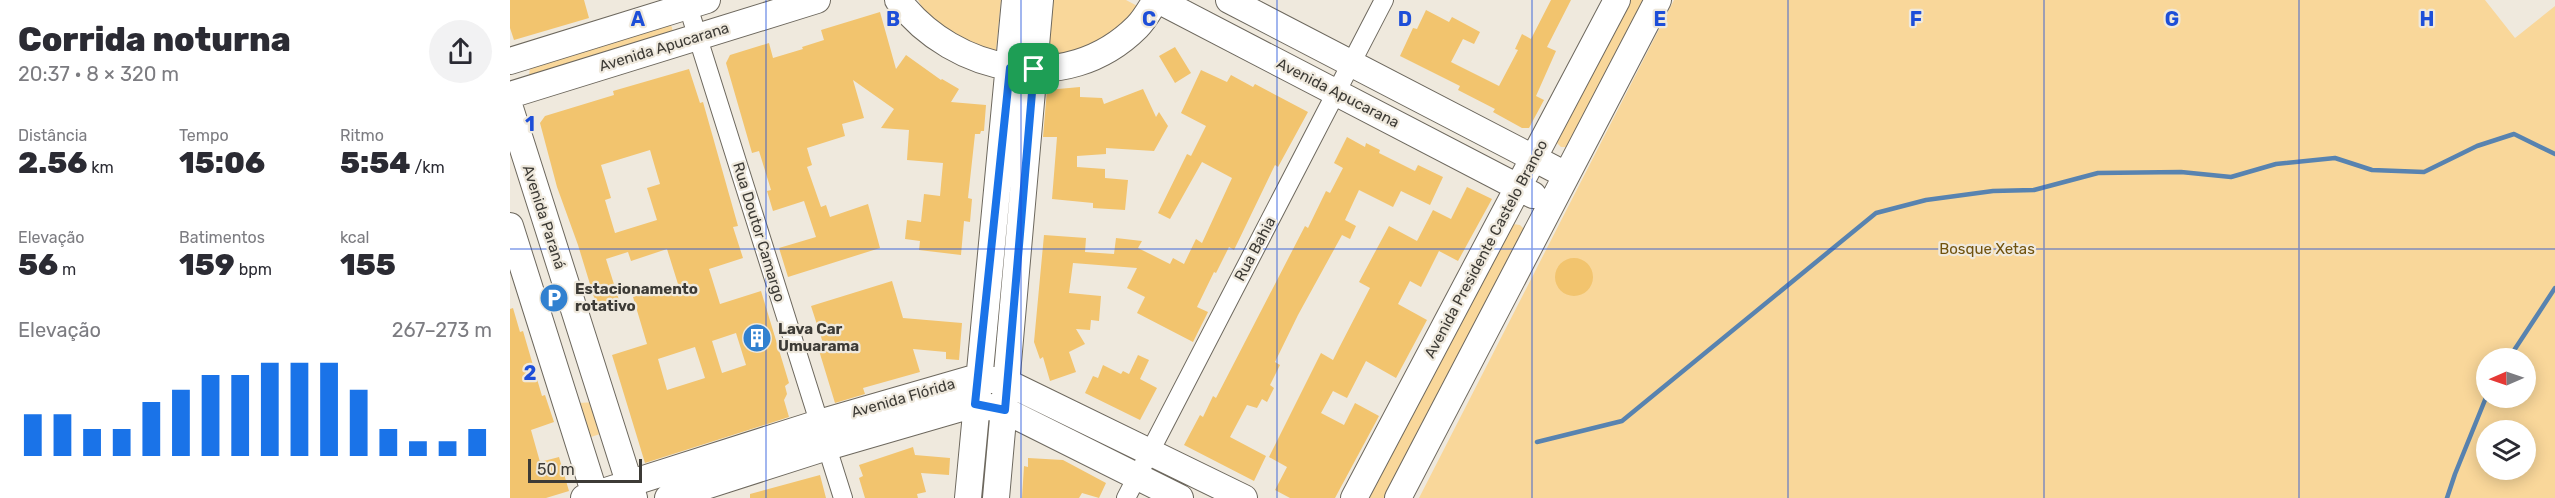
<!DOCTYPE html>
<html lang="pt">
<head>
<meta charset="utf-8">
<style>
	:root { --surface:#fff; --page:#f2f2f3; --text:#2b2b33; --muted:#7c7c81; --accent:#1a73e8 }
	body { margin:0; font-family:Rubik,sans-serif; background:var(--page); color:var(--text); height:100vh; display:flex; flex-direction:column; font-size:22px; white-space:nowrap }
	* { box-sizing:border-box; margin:0 }
	p { font-size:20px; color:var(--muted) }
	.icon { flex:none; width:33px; height:33px; fill:none; stroke:currentColor; stroke-width:2; stroke-linecap:round; stroke-linejoin:round }
	.map { position:relative; flex:1; overflow:hidden }
	.details { display:flex; flex-direction:column; background:var(--surface); width:510px }
	.details>* { flex:none }
	.needle { width:39px; rotate:268deg }
	.buttons { position:absolute; left:1966px; top:348px; display:grid; gap:12px }
	.buttons a { display:grid; place-items:center; width:60px; height:60px; border-radius:50%; background:var(--surface); box-shadow:0 3px 15px #0003; font-size:30px }
	.scale { position:absolute; left:18px; bottom:15px; width:114px; box-sizing:border-box; padding-left:6px; border:3px solid #3d3b36; border-top:0; font-size:16px; line-height:21px; white-space:nowrap; color:#3d3b36; -webkit-text-stroke:4px #efe9dd; paint-order:stroke }
	.pin { position:absolute; display:grid; place-items:center; width:51px; height:51px; color:#fff; margin:-26px; border-radius:12px; box-shadow:0 3px 9px #0006 }
	.round { display:grid; place-items:center; flex:none; width:63px; height:63px; border-radius:32px; background:var(--page) }
	.overview { display:flex; align-items:center; justify-content:space-between; height:102px; padding:0 18px }
	h1 { font-size:33px; font-weight:800; line-height:45px }
	.stats { display:grid; grid-template-columns:repeat(3,1fr); gap:9px; height:102px; padding:6px 18px }
	.stats div { display:grid; align-content:center }
	.stats b { font-size:30px; font-weight:800 }
	.stats small { font-size:16px; font-weight:400 }
	.stats p { font-size:16px }
	.chart { height:168px; padding:12px 18px }
	.chart p { display:flex; justify-content:space-between }
	.chart svg { width:100%; height:108px; margin-top:6px; stroke:var(--accent); stroke-width:6 }
	main { display:flex; flex:1; min-height:0 }
	.map>svg:first-child { display:block }
	.green { fill:#f9d79a; fill-rule:evenodd }
	.lines { fill:none; stroke-linecap:round; stroke-linejoin:round }
	.stream { stroke:#5883b0; stroke-width:4.5 }
	.building { fill:#f2c46e; fill-rule:evenodd }
	.street-casing { stroke:#6d685e; stroke-width:20 }
	.secondary-casing { stroke:#6d685e; stroke-width:28 }
	.street { stroke:#fff; stroke-width:18 }
	.secondary { stroke:#fff; stroke-width:26 }
	.route-casing { stroke:#fff; stroke-width:12 }
	.route { stroke:#1a73e8; stroke-width:8 }
	.grid { fill:none; stroke:#1d4ed8; stroke-width:1.5; stroke-opacity:0.55 }
	.labels { text-anchor:middle; stroke-width:4.5; stroke-linejoin:round; paint-order:stroke }
	.street-label { font-size:15px; fill:#3d3b36; stroke:#efe9dd }
	.park-label { font-size:15px; fill:#70520e; stroke:#efe9dd }
	.poi-label { font-size:15px; font-weight:bold; fill:#3d3b36; stroke:#efe9dd; text-anchor:start }
	.grid-label { font-size:20px; text-anchor:middle; font-weight:bold; fill:#1d4ed8; stroke:#efe9dd; stroke-width:4.5; stroke-linejoin:round; paint-order:stroke }
</style>
</head>
<body>
<main>
<section class="details">
<div class="overview"><div><h1>Corrida noturna</h1><p>20:37 · 8 × 320 m</p></div><a class="round"><svg class="icon" aria-label="share" viewBox="0 0 24 24"><path d="M12 15V3M7 8l5-5 5 5M5 13v7h14v-7"/></svg></a></div>
<div class="stats">
<div><p>Distância</p><b>2.56<small> km</small></b></div>
<div><p>Tempo</p><b>15:06</b></div>
<div><p>Ritmo</p><b>5:54<small> /km</small></b></div>
</div>
<div class="stats">
<div><p>Elevação</p><b>56<small> m</small></b></div>
<div><p>Batimentos</p><b>159<small> bpm</small></b></div>
<div><p>kcal</p><b>155</b></div>
</div>
<div class="chart"><p><span>Elevação</span>267–273 m</p>
<svg viewBox="0 0 160 44" preserveAspectRatio="none"><path d="M5 44V27M15 44V27M25 44V33M35 44V33M45 44V22M55 44V17M65 44V11M75 44V11M85 44V6M95 44V6M105 44V6M115 44V17M125 44V33M135 44V38M145 44V38M155 44V33"/></svg>
</div>
</section>
<div class="map">
<svg width="2045" height="498" viewBox="0 0 2045 498">
	<rect width="100%" height="100%" fill="#efe9dd"/>
	<path class="green" d="M408 0H491L486 51C457 41 423 29 408 0Z
		M537 0H616L633 9 586 46 533 59Z
		M1117 0H1139L1058 147H1051L1045 141Z
		M1164 0H1975L2005 38 2045 6V498H909ZM1977 358H2016V398H1977ZM1977 430H2016V470H1977Z
		M158 24 162 27 163 35 24 82 19 76 20 67Z
		M1003 224 1010 225 1015 230 876 498H858Z
		M87 402 93 429 90 434 81 437 77 435 68 403Z"/>
	<g class="lines">
		<path class="stream" d="M1999 358 2045 288
			M1027 442 1112 421 1366 213 1416 200 1483 191 1524 190 1588 173 1671 172 1721 177 1766 164 1825 158 1862 170 1914 172 1967 146 2004 134 2045 154
			M1937 498 1945 474 1977 395"/>
	</g>
	<path class="building" d="M0 0H74L79 18 4 40 0 28Z
		M1041 0H1061L1037 47 1046 51 1026 96 1034 100 1019 128H1012L983 112 985 109 948 90 950 86 890 56 903 28 907 29 916 10 939 22 942 17 970 32 964 44 953 39 941 62 989 86 1008 50 1005 49 1012 34 1021 39Z
		M370 12 386 69 396 55 431 80 432 79 449 89 441 102 476 105 474 131H471L470 134H465L458 198 462 199 460 222 454 221 451 255 409 250 410 241 395 239 397 220 411 222 414 194 430 196 433 163 397 160 399 130 371 128 384 109 343 80 354 118 332 124 335 136 297 148 302 165 297 167 311 207 316 205 320 217 358 204 370 248 278 277 269 248 306 237 294 201 263 211 257 191 261 190 249 151 242 153 216 63 220 55 259 43 263 58 293 49 292 47 314 40 311 30Z
		M665 47 681 73 665 83 649 56Z
		M179 69 190 103 193 102 228 226 223 227 233 258 199 269 210 304 251 291 279 383 275 386 277 394 274 400 279 417 135 463 102 355 137 344 123 297 168 284 157 249 121 261 118 252 96 259 109 300 87 307 68 245 47 187 30 123 35 116 104 95 103 91ZM140 150 150 184 137 188 147 220 105 233 95 200 101 198 91 165ZM226 333 236 365 212 373 202 341ZM185 347 195 378 157 390 148 359Z
		M691 70 717 82 721 75 743 87 745 84 798 112 768 167 765 165 724 250 719 247 706 273 704 272 687 307 698 312 683 342 627 313 635 297 617 288 627 268 563 263 559 293 591 296 589 321 581 320 580 330 566 329 575 344 559 352 566 372 540 381 533 357 530 359 524 342 534 235 576 238 575 252 604 254 606 238 632 241 628 248 660 264 663 258 674 264 686 239 692 243 722 178 692 162 660 219 648 213 677 154 681 156 696 126 671 113Z
		M570 87V97L592 98 594 104 633 89 646 117 649 112 658 126 644 151 596 148V154L567 156V167L595 169V178L618 180 615 210 583 208V203L542 199 547 137H533L537 90Z
		M837 137 855 147 856 143 870 150 869 153 905 171 908 165 933 177 920 205 891 191 883 207 849 190 835 220 846 226 840 239 832 235 788 315 765 362 770 365 760 385 764 388 757 402 752 399 747 408 737 405 720 437 756 456 744 481 674 445 690 415 693 417 703 396 706 398 795 226 798 228 816 191 820 193 833 168 824 163Z
		M957 187 982 199 948 261 929 251 911 287 900 281 888 304 917 320 886 378 856 361 837 398 823 391 811 413 834 425 845 403 869 416 825 498H780L765 490 777 467 759 457 811 353 823 360 829 348 860 288 849 282 879 226 907 241 923 210 941 219Z
		M1045 277a19 19 0 1 1 38 0a19 19 0 1 1-38 0Z
		M382 281 393 318 452 323 449 360 436 359V352L403 349 410 372 353 388 355 394 325 403 307 344 313 343 301 306Z
		M3 308 10 332 13 331 32 396 35 395 44 422 21 430 30 462 49 457 59 491 36 498H0V309Z
		M628 355 639 360 630 379 647 388 630 420 575 393 583 376 588 378 593 365 611 374 613 371 619 374Z
		M403 447 405 455 440 458 439 475 411 473 416 492 407 494 408 498H355L349 478 353 476 349 465Z
		M518 458 553 460 596 483 589 498 572 493 569 498H512L514 466 518 467Z
		M310 475 316 498H240V494Z"/>
	<g class="lines">
		<g class="street-casing">
			<path id="street" d="M176 0 333 498
				M616 498 874 0"/>
		</g>
		<g class="secondary-casing">
			<path id="secondary" d="M388 0C444 74 557 97 627 27 635 19 640 9 646 0
				M648 0 1023 195
				M719 0 1056 175
				M0 61 197 0
				M0 95 307 0
				M0 108 124 498
				M0 226 86 498
				M74 498 309 423 468 377 498 383 734 498
				M158 498 317 447 465 404 494 410 670 498
				M458 498 505 0
				M486 498 530 0
				M844 498 1107 0
				M888 498 1148 0"/>
		</g>
		<use href="#street" class="street"/>
		<use href="#secondary" class="secondary"/>
	</g>
	<g class="lines">
		<g class="route-casing">
			<path id="route" d="M500 68 524 69 495 410 465 404Z"/>
		</g>
		<use href="#route" class="route"/>
	</g>
	<path class="grid" d="M256 0V498M511 0V498M767 0V498M1022 0V498M1278 0V498M1534 0V498M1789 0V498M0 249H2045"/>
	<defs>
		<g id="parking-disc" transform="scale(1.5)"><circle r="9.5" fill="#3181d0" stroke="#efe9dd"/><path d="M-3.5-5.5H1a3.5 3.5 0 0 1 0 7H-1V5.5H-3.5ZM-1-3.4V-.6H.8a1.4 1.4 0 0 0 0-2.8Z" fill="#fff"/></g>
		<g id="building-disc" transform="scale(1.5)"><circle r="9.5" fill="#3181d0" stroke="#efe9dd"/><path d="M-4-6H4V6H1V3H-1V6H-4ZM-2.5-4.3h1.7v1.8h-1.7ZM.8-4.3h1.7v1.8H.8ZM-2.5-1h1.7V.8h-1.7ZM.8-1h1.7V.8H.8Z" fill="#fff"/></g>
	</defs>
	<g fill-rule="evenodd">
		<use href="#parking-disc" x="44" y="298"/>
		<use href="#building-disc" x="247" y="338"/>
	</g>
	<g class="labels">
		<g class="street-label">
			<text transform="translate(154 47) rotate(-17)" y="5">Avenida Apucarana</text>
			<text transform="translate(828 93) rotate(27)" y="5">Avenida Apucarana</text>
			<text transform="translate(34 217) rotate(72)" y="5">Avenida Paraná</text>
			<text transform="translate(249 232) rotate(73)" y="5">Rua Doutor Camargo</text>
			<text transform="translate(745 249) rotate(-62)" y="5">Rua Bahia</text>
			<text transform="translate(976 249) rotate(-62)" y="5">Avenida Presidente Castelo Branco</text>
			<text transform="translate(393 398) rotate(-16)" y="5">Avenida Flórida</text>
		</g>
		<g class="park-label">
			<text x="1477" y="254">Bosque Xetas</text>
		</g>
		<g class="poi-label">
			<text x="65" y="294">Estacionamento<tspan x="65" dy="17">rotativo</tspan></text>
			<text x="268" y="334">Lava Car<tspan x="268" dy="17">Umuarama</tspan></text>
		</g>
	</g>
	<g class="grid-label">
		<text x="128" y="26">A</text>
		<text x="383" y="26">B</text>
		<text x="639" y="26">C</text>
		<text x="895" y="26">D</text>
		<text x="1150" y="26">E</text>
		<text x="1406" y="26">F</text>
		<text x="1662" y="26">G</text>
		<text x="1917" y="26">H</text>
		<text x="20" y="131">1</text>
		<text x="20" y="380">2</text>
	</g>
</svg>
<div class="buttons">
<a><svg class="needle" viewBox="-14 -14 28 28"><path d="M0-13l5 13h-10z" fill="#e53935"/><path d="M0 13l5-13h-10z" fill="#7c7c81"/></svg></a>
<a><svg class="icon" aria-label="layers" viewBox="0 0 24 24"><path d="M12 4l9 5-9 5-9-5zM3 14l9 5 9-5"/></svg></a>
</div>
<div class="scale">50 m</div>
<div class="pin" style="left:524px;top:69px;background:#1e9e55"><svg class="icon" aria-label="arrive" viewBox="0 0 24 24"><path d="M6 21V4h12l-3 4 3 4H6"/></svg></div>
</div>
</main>
</body>
</html>
